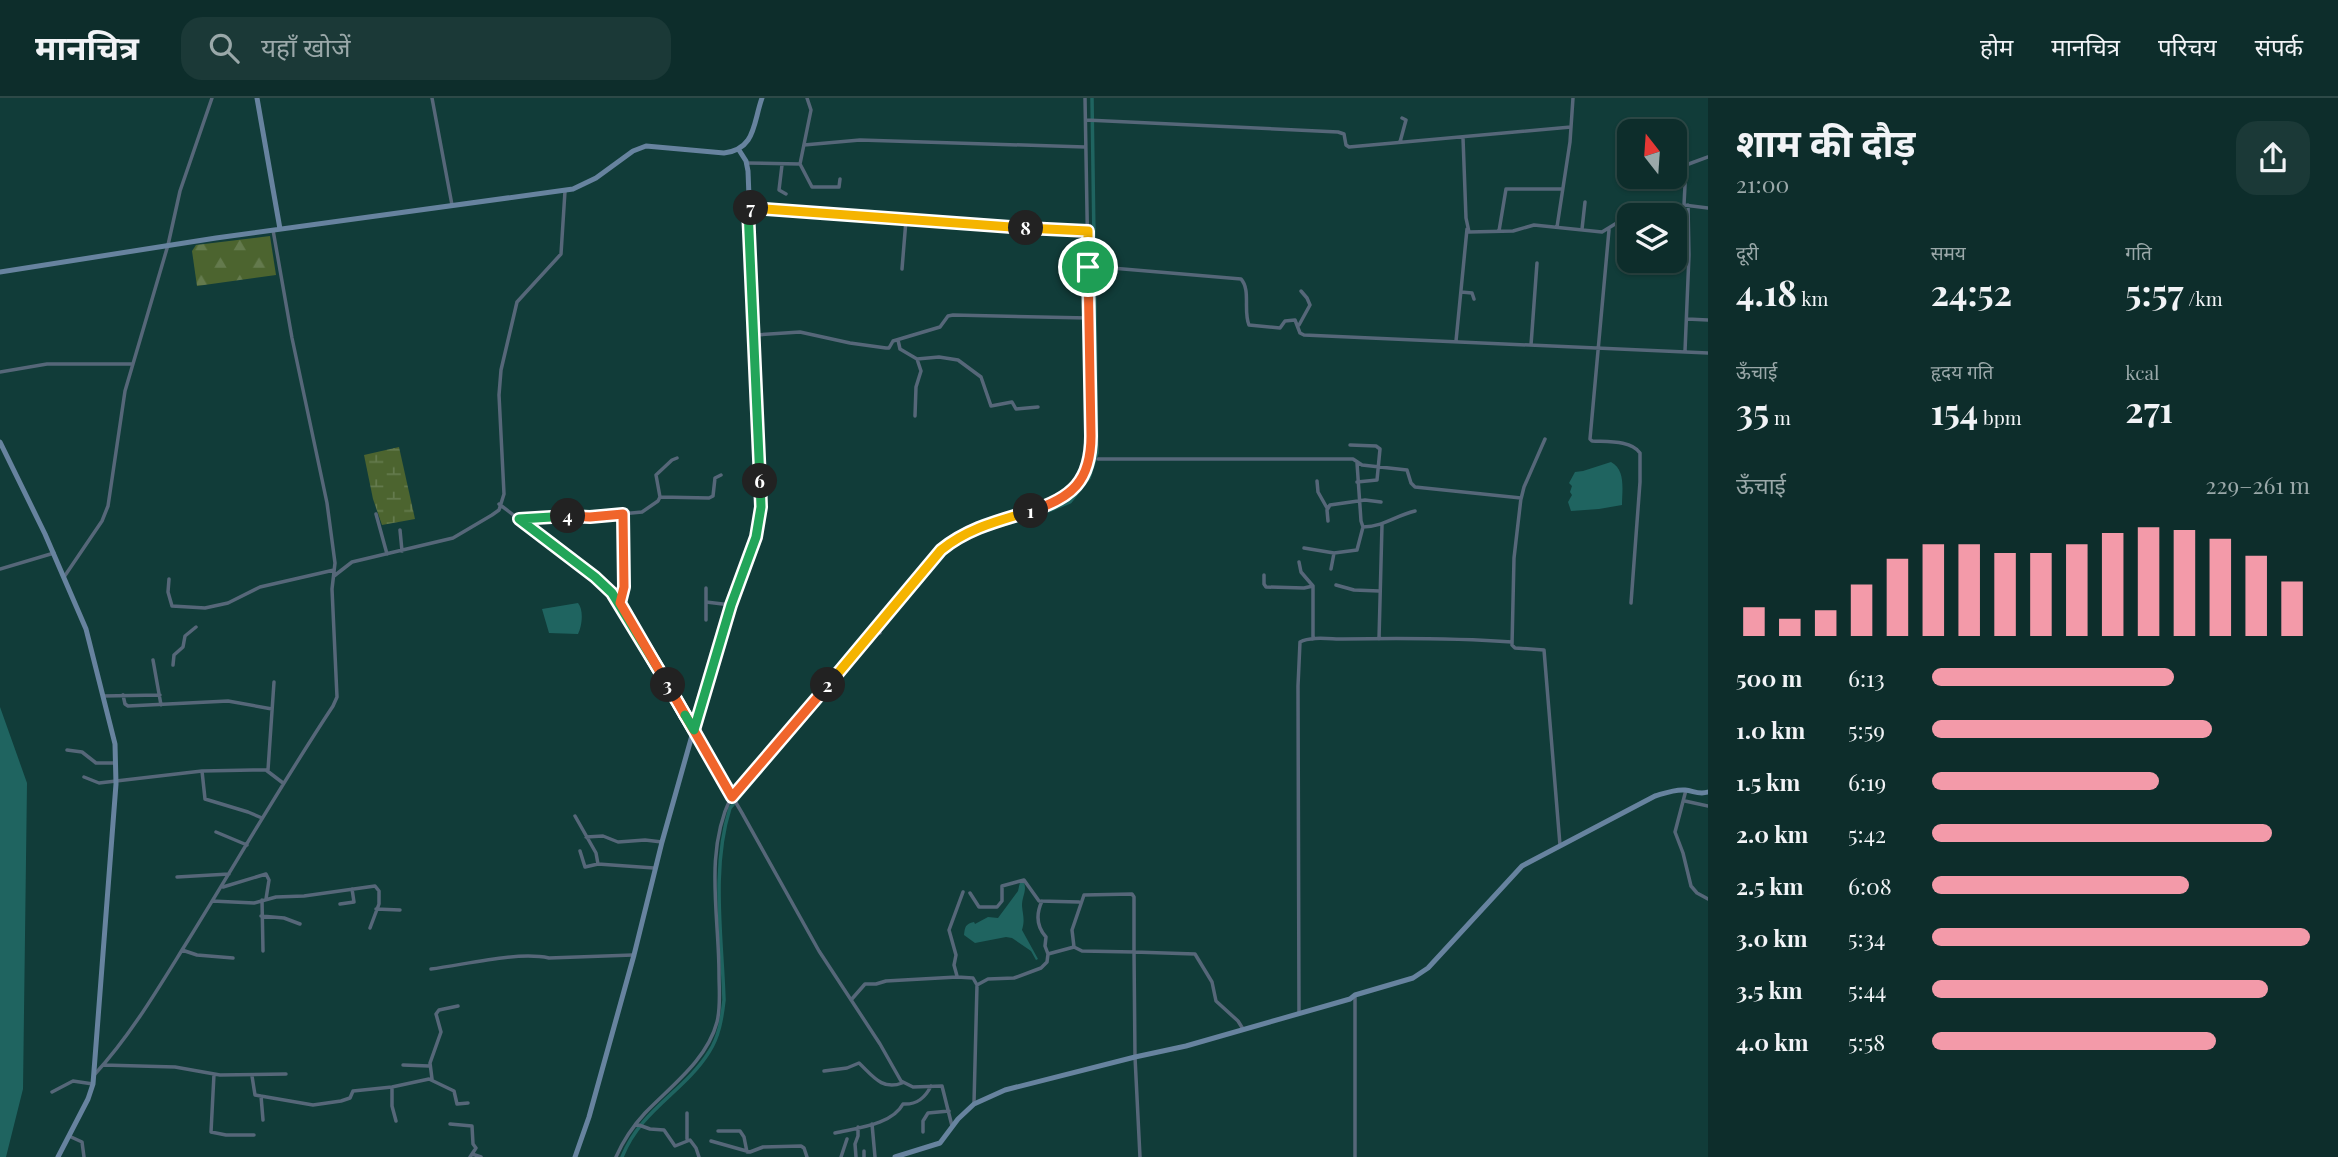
<!DOCTYPE html>
<html lang="hi">
<head>
<meta charset="utf-8">
<style>
	:root { --surface:#0d2d2b; --page:#1b3937; --text:#f1f3f6; --muted:#9aa8a9; --line:#2d4947; --accent:#f39aa9 }
	body { margin:0; font-family:"Playfair Display","Noto Sans Devanagari",serif; background:var(--page); color:var(--text); height:100vh; display:flex; flex-direction:column; font-size:26px; white-space:nowrap }
	* { box-sizing:border-box; margin:0 }
	p { font-size:23px; color:var(--muted) }
	.icon { flex:none; width:38px; height:38px; fill:none; stroke:currentColor; stroke-width:2; stroke-linecap:round; stroke-linejoin:round }
	.map { position:relative; flex:1; overflow:hidden }
	.details { display:flex; flex-direction:column; background:var(--surface); width:630px }
	.details>* { flex:none }
	.needle { width:46px; rotate:343deg }
	.tools { position:absolute; left:1617px; top:21px; display:grid; gap:14px }
	.tools a { display:grid; place-items:center; width:70px; height:70px; border-radius:14px; background:var(--surface); box-shadow:0 2px 5px #0004,0 0 0 2px var(--line); font-size:35px }
	.pin { position:absolute; display:grid; place-items:center; width:60px; height:60px; color:#fff; margin:-30px; border:4px solid #fff; border-radius:50%; box-shadow:0 2px 7px #0007 }
	.km { position:absolute; width:35px; height:35px; margin:-18px; border-radius:50%; background:#222; color:#fff; font-size:19px; line-height:35px; text-align:center }
	.round { display:grid; place-items:center; flex:none; width:74px; height:74px; border-radius:21px; background:var(--page) }
	.headline { display:flex; align-items:center; justify-content:space-between; height:119px; padding:0 28px }
	h1 { font-size:38px; font-weight:700; line-height:52px }
	.figures { display:grid; grid-template-columns:repeat(3,1fr); gap:10px; height:119px; padding:7px 28px }
	.figures div { display:grid; align-content:center }
	.figures b { font-size:35px; font-weight:700 }
	.figures small { font-size:19px; font-weight:400 }
	.figures p { font-size:19px }
	.chart { height:196px; padding:14px 28px }
	.chart p { display:flex; justify-content:space-between }
	.chart svg { width:100%; height:126px; margin-top:7px; stroke:var(--accent); stroke-width:6 }
	ul { padding:0 28px; list-style:none; font-size:23px }
	li { display:grid; grid-template-columns:112px 84px 1fr; align-items:center; height:52px }
	li i { height:18px; border-radius:9px; background:var(--accent) }
	header { display:flex; align-items:center; gap:42px; box-sizing:border-box; height:98px; padding:0 35px; background:var(--surface); border-bottom:2px solid var(--line) }
	header strong { font-size:33px }
	nav { display:flex; gap:38px; margin-inline-start:auto; font-size:24px }
	.search { width:490px; height:63px; background:var(--page); display:flex; align-items:center; gap:18px; box-sizing:border-box; padding:0 24px; border-radius:21px; color:var(--muted); font-size:26px }
	main { display:flex; flex:1; min-height:0 }
	.map>svg:first-child { display:block }
	.forest { fill:url(#forest-firs) }
	.wetland { fill:url(#wetland-marsh) }
	.water { fill:#1f6460 }
	.lines { fill:none; stroke-linecap:round; stroke-linejoin:round }
	.canal { stroke:#1f6460; stroke-width:3.5 }
	.street { stroke:#566779; stroke-width:3.5 }
	.secondary { stroke:#67839f; stroke-width:5 }
	.split-1-casing { stroke:#fff; stroke-width:14 }
	.split-2-casing { stroke:#fff; stroke-width:14 }
	.split-3-casing { stroke:#fff; stroke-width:14 }
	.split-4-casing { stroke:#fff; stroke-width:14 }
	.split-5-casing { stroke:#fff; stroke-width:14 }
	.split-6-casing { stroke:#fff; stroke-width:14 }
	.split-7-casing { stroke:#fff; stroke-width:14 }
	.split-8-casing { stroke:#fff; stroke-width:14 }
	.split-9-casing { stroke:#fff; stroke-width:14 }
	.split-1 { stroke:#f0652b; stroke-width:9 }
	.split-2 { stroke:#f5b400; stroke-width:9 }
	.split-3 { stroke:#f0652b; stroke-width:9 }
	.split-4 { stroke:#22a559; stroke-width:9 }
	.split-5 { stroke:#f0652b; stroke-width:9 }
	.split-6 { stroke:#22a559; stroke-width:9 }
	.split-7 { stroke:#22a559; stroke-width:9 }
	.split-8 { stroke:#f5b400; stroke-width:9 }
	.split-9 { stroke:#f5b400; stroke-width:9 }
</style>
</head>
<body>
<header>
<strong>मानचित्र</strong>
<div class="search"><svg class="icon" aria-label="search" viewBox="0 0 24 24"><circle cx="10" cy="10" r="6"/><path d="M15 15l6 6"/></svg>यहाँ खोजें</div>
<nav><a>होम</a><a>मानचित्र</a><a>परिचय</a><a>संपर्क</a></nav>
</header>
<main>
<div class="map">
<svg width="1708" height="1059" viewBox="0 0 1708 1059">
	<defs>
		<pattern id="forest-firs" width="22" height="20" patternUnits="userSpaceOnUse" patternTransform="scale(1.75)"><rect width="22" height="20" fill="#4c642f"/><path d="M5 1l3.5 6h-7zM16 11l3.5 6h-7z" fill="#647a4d"/></pattern>
		<pattern id="wetland-marsh" width="20" height="14" patternUnits="userSpaceOnUse" patternTransform="scale(1.75)"><rect width="20" height="14" fill="#4c642f"/><path d="M1 5h8M5 5V1M11 12h8M15 12V8" fill="none" stroke="#647a4d"/></pattern>
	</defs>
	<rect width="100%" height="100%" fill="#113c39"/>
	<path class="forest" d="M270 138 276 177 197 188 192 153 196 147Z"/>
	<path class="wetland" d="M399 349 415 421 382 427 373 401 364 357Z"/>
	<path class="water" d="M1611 364C1626 372 1622 392 1622 407L1599 411 1571 413 1568 404 1572 397 1570 394 1572 388 1569 385 1575 374 1583 373Z
		M578 505C584 512 582 528 578 536L549 535 542 511Z
		M0 609 27 685 23 991 6 1059H0Z
		M1020 784H1024C1027 794 1022 798 1022 808 1023 818 1025 822 1022 832L1038 861 1036 862 1031 853 1012 840 1006 839 975 845 964 837C965 829 965 826 974 824L975 826 988 819 998 820 1018 793Z"/>
	<g class="lines">
		<path class="canal" d="M622 1059C641 1011 684 994 709 954 719 939 722 920 724 902 722 839 711 770 730 710L953 446 979 433 1036 418 1070 404 1089 380 1097 355 1092 0"/>
		<path class="street" d="M432 0 452 107
			M1086 22 1338 34 1344 36 1346 47 1349 49 1571 29
			M1463 40 1466 120 1469 134 1513 133 1534 127 1602 134 1620 123 1629 122
			M1400 44 1406 22 1402 20
			M804 47 860 42 1085 49
			M746 65 800 66 811 12 807 0
			M800 66 812 89H839L840 81
			M782 67 779 92 786 96
			M1684 107 1686 67 1708 59
			M750 110 1088 133
			M1672 117 1684 107 1708 110
			M1557 129 1570 44 1573 0
			M1582 131 1585 104
			M1609 132 1590 341 1592 343C1607 344 1631 342 1640 355V384L1631 505
			M1499 133 1506 91H1561
			M1088 168 1241 181C1251 192 1243 213 1249 227L1280 230 1285 223 1295 222 1300 235 1304 237 1708 255
			M902 171 906 122
			M1461 194 1472 195 1474 201
			M1687 221 1708 222
			M1299 227 1310 207 1307 200 1301 193
			M755 237 800 234 850 245 886 250H889L893 243 940 229 948 218 953 217 1088 220
			M898 242 900 251 917 261 939 259 958 262 981 279 991 308 1012 304 1016 311 1038 309
			M1456 243 1467 131
			M1531 247 1537 165
			M1685 253 1689 157 1688 107
			M0 274 47 266H133
			M915 318 916 289 921 273 917 261
			M1350 347 1376 348 1380 351 1377 382 1357 384
			M1098 361H1353L1362 367 1407 372 1411 385 1415 389 1521 400 1514 460 1512 547 1515 550 1544 552 1560 747
			M1357 365 1361 423 1363 429C1386 428 1394 418 1415 413
			M1317 383 1318 394 1327 410
			M660 399 709 400 713 398 715 380 721 377
			M1521 401 1524 389 1545 341
			M499 406 595 479 619 505 742 715 819 853 880 946 901 983 913 989 942 988 952 1028
			M376 416 387 456
			M521 421 584 417 590 419 642 414 658 403 660 399 656 377 672 362 677 360
			M1328 423 1327 412 1330 407 1365 402 1381 404
			M400 432 402 453
			M1304 450 1334 455
			M1299 464 1301 474 1313 488V541
			M0 471 54 455
			M1331 471 1334 455 1357 452 1363 429
			M1264 477V486L1266 489 1304 490 1313 488
			M334 478 352 464 453 440 492 417 499 412 504 396 499 297 501 272 517 204 561 156 565 93
			M64 479 102 423 108 408 125 293 168 147 180 93 212 0
			M169 481 168 494 172 508 205 510 228 505 260 489 334 472
			M1336 487 1354 492 1379 493
			M706 490V504
			M619 505 624 489 622 417
			M706 522V504L731 507
			M874 530 880 535
			M1379 541 1382 427
			M153 562 161 607
			M173 567 174 557 183 549 185 538 196 529
			M123 597 125 606 128 608 228 603 272 611
			M103 598 160 597
			M67 652 82 654 96 665H115
			M268 672 274 584
			M202 673 205 701 248 714 262 720
			M84 679 99 685 202 673 253 672H266L283 685
			M1686 692 1675 734 1683 755 1691 788 1697 795 1708 801
			M1685 703 1708 708
			M575 718 596 755 598 766 654 770
			M216 734 247 747
			M586 739 603 738 618 744 645 742 662 744
			M580 753 585 769 598 766
			M177 779 229 776
			M223 789 266 776 269 782 266 801
			M970 795 979 809H997L1002 803V788L1024 782 1039 803 1079 804
			M262 802 263 853
			M212 803 254 805 276 799 304 798 375 788 379 793V806L370 830
			M1042 803C1036 816 1036 828 1046 839L1045 848 1048 856
			M340 806 354 804 352 791
			M376 811 400 812
			M261 818 284 820 300 826
			M1074 849 1072 832 1084 797 1132 796 1134 799V854L1195 856 1212 884 1216 903 1238 923 1243 931
			M182 852 197 857 233 860
			M431 871C464 867 517 853 549 860L633 857
			M957 878 954 867 956 857 949 832 963 794
			M977 887 988 881 1014 880 1041 870 1047 864 1048 856 1074 849 1082 853 1134 854 1135 959 1140 1059
			M1355 897V1059
			M851 902 865 886H876L886 883 957 879 973 880 977 887 974 1005
			M1299 915 1298 588 1300 544C1311 538 1330 541 1343 541 1399 540 1456 540 1512 544
			M103 967 175 969 220 977 286 976
			M403 967 429 968
			M824 973 847 970 859 965C872 977 882 993 902 985
			M95 976C131 937 159 889 187 844 236 765 282 685 333 608L337 599 332 491 335 465 327 405 292 240 273 132
			M214 976 211 1034 226 1037H254
			M252 978 255 997 313 1007 341 1003 350 1000 353 993 392 989 429 981 454 993 457 1006 468 1005
			M432 981 430 965 441 934 436 916 439 912 458 908
			M392 989V1008L396 1023
			M52 994 73 983 93 986
			M261 998 263 1022
			M450 1026 472 1028 473 1046 476 1050 470 1059
			M636 1026 650 1031 664 1032 675 1048 690 1042 696 1050 699 1059
			M872 1026 875 1059
			M718 1033H740L744 1039 747 1054
			M923 1034V1023L928 1015 949 1013
			M835 1035C856 1030 892 1027 903 1006 917 1007 925 1000 931 988
			M69 1038 82 1044 84 1059
			M687 1041V1015
			M711 1043 750 1054 763 1049 801 1048 804 1050 807 1059
			M864 1053V1059
			M472 1056 481 1059
			M616 1059C623 1043 633 1028 645 1015 671 988 707 962 717 924 721 908 719 892 719 876 719 816 704 755 731 699L941 452 966 435 978 429C1033 413 1090 409 1091 339L1085 0
			M841 1059 847 1041
			M856 1059 855 1046 858 1038V1029"/>
		<path class="secondary" d="M257 0 280 131
			M0 174 216 140 573 91 596 80 633 53 646 48 724 55C756 51 753 25 762 0
			M0 344 45 436 86 531 115 646 116 686 93 986 88 1001 58 1059
			M575 1059 589 1019 634 857 662 744 720 538 756 439 761 409 748 73 746 63 739 52
			M895 1059 940 1045 958 1021 974 1006 1005 992 1135 959 1186 948 1350 901 1355 897 1413 880 1428 870 1522 768 1655 698C1665 695 1675 691 1685 692 1694 693 1699 697 1708 694"/>
	</g>
	<g class="lines">
		<g class="split-1-casing">
			<path id="split-1" d="M1031 413C1072 400 1091 383 1091 338L1088 169"/>
		</g>
		<g class="split-2-casing">
			<path id="split-2" d="M828 587 941 452C968 430 998 423 1031 413"/>
		</g>
		<g class="split-3-casing">
			<path id="split-3" d="M668 587 732 699 828 587"/>
		</g>
		<g class="split-4-casing">
			<path id="split-4" d="M568 418 519 421 595 479 612 495 668 587"/>
		</g>
		<g class="split-5-casing">
			<path id="split-5" d="M568 418 590 419 623 416 624 489 620 505 685 617"/>
		</g>
		<g class="split-6-casing">
			<path id="split-6" d="M685 617 694 632 731 507 756 439 761 409 760 383"/>
		</g>
		<g class="split-7-casing">
			<path id="split-7" d="M751 110H748L749 134 760 383"/>
		</g>
		<g class="split-8-casing">
			<path id="split-8" d="M751 110 1026 130"/>
		</g>
		<g class="split-9-casing">
			<path id="split-9" d="M1026 130 1088 133V169"/>
		</g>
		<use href="#split-1" class="split-1"/>
		<use href="#split-2" class="split-2"/>
		<use href="#split-3" class="split-3"/>
		<use href="#split-4" class="split-4"/>
		<use href="#split-5" class="split-5"/>
		<use href="#split-6" class="split-6"/>
		<use href="#split-7" class="split-7"/>
		<use href="#split-8" class="split-8"/>
		<use href="#split-9" class="split-9"/>
	</g>
</svg>
<div class="tools">
<a><svg class="needle" viewBox="-14 -14 28 28"><path d="M0-13l5 13h-10z" fill="#e53935"/><path d="M0 13l5-13h-10z" fill="#9aa8a9"/></svg></a>
<a><svg class="icon" aria-label="layers" viewBox="0 0 24 24"><path d="M12 4l9 5-9 5-9-5zM3 14l9 5 9-5"/></svg></a>
</div>
<div class="pin" style="left:1088px;top:169px;background:#1e9e55"><svg class="icon" aria-label="arrive" viewBox="0 0 24 24"><path d="M6 21V4h12l-3 4 3 4H6"/></svg></div>
<b class="km" style="left:1031px;top:413px">1</b>
<b class="km" style="left:828px;top:587px">2</b>
<b class="km" style="left:668px;top:587px">3</b>
<b class="km" style="left:568px;top:418px">4</b>
<b class="km" style="left:760px;top:383px">6</b>
<b class="km" style="left:751px;top:110px">7</b>
<b class="km" style="left:1026px;top:130px">8</b>
</div>
<section class="details">
<div class="headline"><div><h1>शाम की दौड़</h1><p>21:00</p></div><a class="round"><svg class="icon" aria-label="share" viewBox="0 0 24 24"><path d="M12 15V3M7 8l5-5 5 5M5 13v7h14v-7"/></svg></a></div>
<div class="figures">
<div><p>दूरी</p><b>4.18<small> km</small></b></div>
<div><p>समय</p><b>24:52</b></div>
<div><p>गति</p><b>5:57<small> /km</small></b></div>
</div>
<div class="figures">
<div><p>ऊँचाई</p><b>35<small> m</small></b></div>
<div><p>हृदय गति</p><b>154<small> bpm</small></b></div>
<div><p>kcal</p><b>271</b></div>
</div>
<div class="chart"><p><span>ऊँचाई</span>229–261 m</p>
<svg viewBox="0 0 160 44" preserveAspectRatio="none"><path d="M5 44V34M15 44V38M25 44V35M35 44V26M45 44V17M55 44V12M65 44V12M75 44V15M85 44V15M95 44V12M105 44V8M115 44V6M125 44V7M135 44V10M145 44V16M155 44V25"/></svg>
</div>
<ul>
<li><b>500 m</b>6:13<i style="width:64%"></i></li>
<li><b>1.0 km</b>5:59<i style="width:74%"></i></li>
<li><b>1.5 km</b>6:19<i style="width:60%"></i></li>
<li><b>2.0 km</b>5:42<i style="width:90%"></i></li>
<li><b>2.5 km</b>6:08<i style="width:68%"></i></li>
<li><b>3.0 km</b>5:34<i style="width:100%"></i></li>
<li><b>3.5 km</b>5:44<i style="width:89%"></i></li>
<li><b>4.0 km</b>5:58<i style="width:75%"></i></li>
</ul>
</section>
</main>
</body>
</html>
